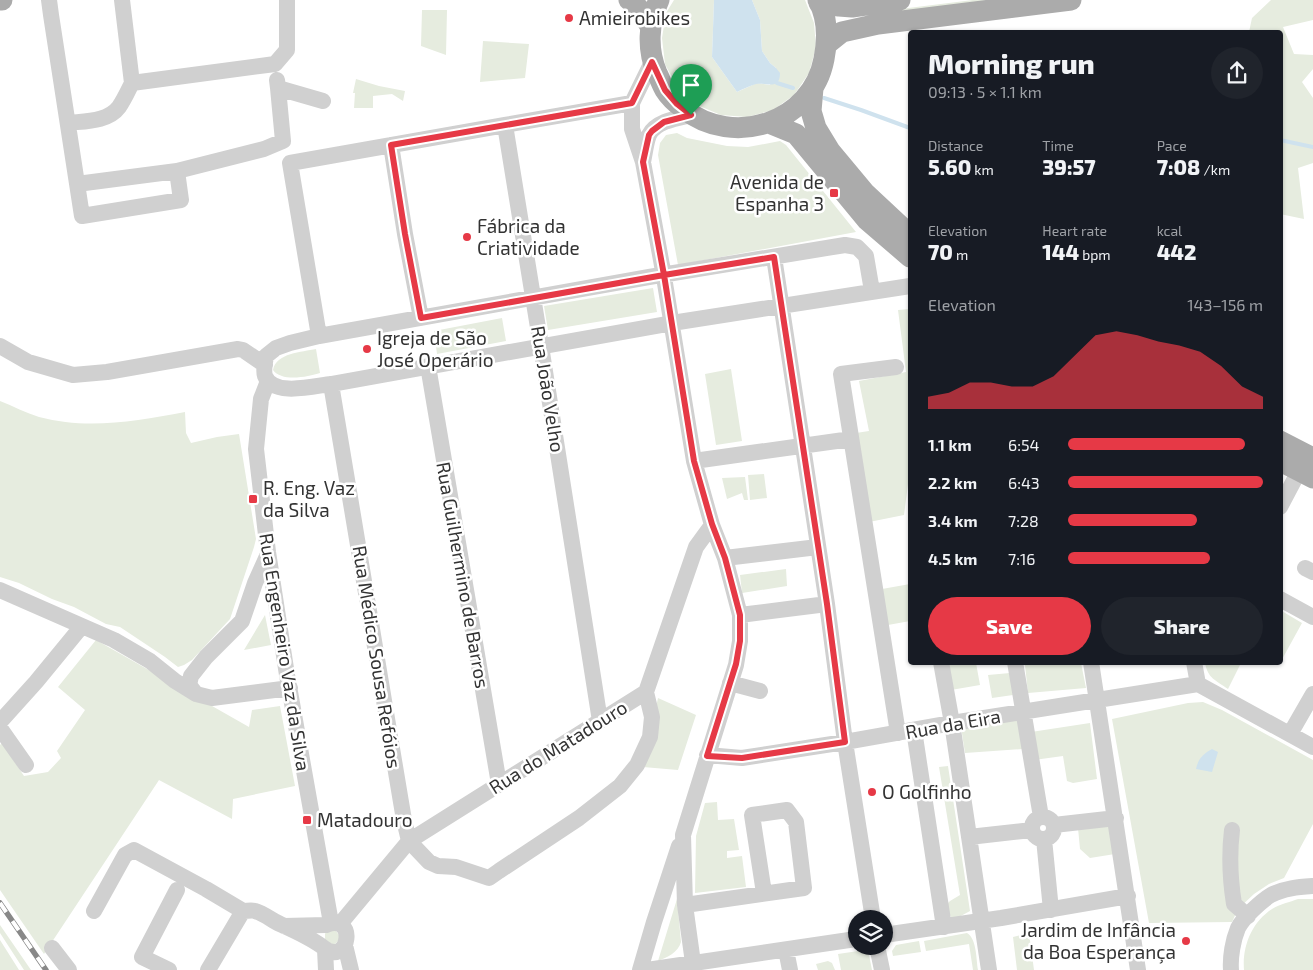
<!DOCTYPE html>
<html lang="en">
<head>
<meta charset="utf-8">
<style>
	:root { --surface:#171b24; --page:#20242c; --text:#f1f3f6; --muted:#9ea1a6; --accent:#e63946 }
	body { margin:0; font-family:"Exo 2",sans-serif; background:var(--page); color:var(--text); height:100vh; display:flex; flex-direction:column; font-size:19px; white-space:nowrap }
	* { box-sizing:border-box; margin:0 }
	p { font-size:16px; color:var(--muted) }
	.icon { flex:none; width:28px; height:28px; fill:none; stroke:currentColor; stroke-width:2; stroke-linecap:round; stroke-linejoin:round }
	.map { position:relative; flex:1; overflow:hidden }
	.sheet { position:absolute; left:908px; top:30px; width:375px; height:635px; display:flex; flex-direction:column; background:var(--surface); border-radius:5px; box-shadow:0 1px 4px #0004 }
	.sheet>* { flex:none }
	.tools { position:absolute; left:848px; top:910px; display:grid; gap:10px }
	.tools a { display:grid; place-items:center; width:45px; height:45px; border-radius:50%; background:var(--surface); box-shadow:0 1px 4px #0004; font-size:25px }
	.pin { position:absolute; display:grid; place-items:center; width:42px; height:42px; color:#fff; margin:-51px -21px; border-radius:50% 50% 50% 0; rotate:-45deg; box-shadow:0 0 5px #0007 }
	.pin .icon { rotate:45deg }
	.round { display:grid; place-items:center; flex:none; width:52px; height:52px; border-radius:26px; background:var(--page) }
	.head { display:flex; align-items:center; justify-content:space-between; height:85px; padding:0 20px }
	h1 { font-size:28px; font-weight:800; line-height:38px }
	.stats { display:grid; grid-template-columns:repeat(3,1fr); gap:8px; height:85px; padding:5px 20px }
	.stats div { display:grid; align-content:center }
	.stats b { font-size:21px; font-weight:800 }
	.stats small { font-size:14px; font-weight:400 }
	.stats p { font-size:14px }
	.chart { height:140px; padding:10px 20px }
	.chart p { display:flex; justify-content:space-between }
	.chart svg { width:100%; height:90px; margin-top:5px; fill:var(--accent); opacity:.7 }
	.cta { display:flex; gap:10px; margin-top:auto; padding:10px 20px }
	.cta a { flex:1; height:58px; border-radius:30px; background:var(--accent); color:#fff; font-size:20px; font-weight:800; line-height:58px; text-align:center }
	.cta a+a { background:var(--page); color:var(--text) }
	ul { padding:0 20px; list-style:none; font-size:16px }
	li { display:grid; grid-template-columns:80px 60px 1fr; align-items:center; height:38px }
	li i { height:12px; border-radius:6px; background:var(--accent) }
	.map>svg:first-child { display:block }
	.green { fill:#e6ecdf }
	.water { fill:#cfe2ee }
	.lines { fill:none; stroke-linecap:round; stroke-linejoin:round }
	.stream { stroke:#cfe2ee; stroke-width:4 }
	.minor { stroke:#d0d0d0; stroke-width:16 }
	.major { stroke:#ababab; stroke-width:21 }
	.rail-casing { stroke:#888; stroke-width:5.5 }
	.rail { stroke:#fff; stroke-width:4; stroke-dasharray:11; stroke-linecap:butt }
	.route-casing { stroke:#fff; stroke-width:10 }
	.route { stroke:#e63946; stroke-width:6 }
	.poi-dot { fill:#e63946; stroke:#fff; stroke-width:2 }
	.labels { text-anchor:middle; stroke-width:5; stroke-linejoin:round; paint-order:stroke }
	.poi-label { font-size:19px; fill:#333; stroke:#fff; text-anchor:start }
	.street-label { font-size:19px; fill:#333; stroke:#fff }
</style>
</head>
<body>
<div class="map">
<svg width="1313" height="970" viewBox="0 0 1313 970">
	<rect width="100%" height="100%" fill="#fff"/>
	<path class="green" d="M674 0H714L712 57 737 92 757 83 770 85 776 68 770 63 762 51 760 20 752 0H805L814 23 816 47 809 73 794 95 773 110 747 117 721 115 697 105 677 87 665 64 662 38 666 13Z
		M973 0H1020L885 16 884 11Z
		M1271 0H1313V20L1283 27 1294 54 1313 55V69L1302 82 1313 98V163L1298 168 1304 219 1280 214V32H1249L1252 18Z
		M422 10H447L446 55 421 46Z
		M483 41 529 44 525 78 480 82Z
		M356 79 379 86 405 91 403 101 392 94 373 96V108H354L355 93H353Z
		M677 133 687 138 727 146 748 147 780 141 786 145 856 232 678 265 658 155 660 143 666 135Z
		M653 288 657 312 548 330 544 306Z
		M910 309V480L908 484 904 515 864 523 856 433 869 431 859 381 906 372 898 310Z
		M502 318 506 341 437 354 434 331Z
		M316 349 320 373C308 377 281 382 273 370 276 353 302 352 316 349Z
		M731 369 742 441 716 445 705 374Z
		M0 401C13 406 26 413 39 417 88 430 136 421 185 412L186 433 191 443 217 437 239 434 256 539 254 547 230 619 192 660 184 665 178 667 165 657 120 627 106 624 74 607 52 599 19 583 0 577Z
		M764 474 767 498 750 500 748 475Z
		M745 477 748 500H744L742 493 727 499 722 478Z
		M786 569 787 586 742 593 740 575Z
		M910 584V621L888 625 882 589Z
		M1280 610 1302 623 1280 663H1279L1280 662Z
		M265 615 271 645 244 650Z
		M96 640 249 727 252 710 280 706 295 786 233 799 232 819 159 780 44 954 0 890V745L2 743 24 776 48 772 61 758 57 751 85 710 58 687Z
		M1040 662 1081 663 1086 688 1028 693 1025 665Z
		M949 663H976L980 685 951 690Z
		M1205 663V662L1241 663 1228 689C1216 680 1208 679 1205 663Z
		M1010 673 1013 695 992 698 988 675Z
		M658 698 696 715 678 770 643 767Z
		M1203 702 1222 710 1313 760V824L1284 878 1269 884 1254 894 1238 909 1232 922 1149 923 1112 719 1188 703Z
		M1018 719 1023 749 965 753 961 727Z
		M1090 723 1097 779 1073 783 1067 781 1063 756 1034 760 1031 732Z
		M948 766 970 911 957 918 951 917 945 906 950 901 960 895 939 767Z
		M717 802 718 820 734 819 739 850 727 851V858L742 856 746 887 695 893 696 836 705 803Z
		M1109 826 1115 854 1090 858 1080 849 1078 828Z
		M677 899 681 942C678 953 667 957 658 961Z
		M1298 899H1313V970H1244C1242 946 1252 922 1272 909 1280 904 1290 902 1298 899Z
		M0 925 31 970H24L0 933Z
		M334 928 341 938 334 945 325 940V934L326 931Z
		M967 933C977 939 976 959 978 970H973L969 944 926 951 924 941Z
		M1029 933 1034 970H1017L1013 937Z
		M0 940 19 970H0Z
		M919 941 921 952 893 956 892 951 896 945Z
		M865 950 869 955 872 970H841L838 954Z
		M828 961 832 963 835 970H818L816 964Z"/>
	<path class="water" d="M714 0H752L760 20 762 51 770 63 776 68 780 73C780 91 766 82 756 84 749 86 743 89 737 92L712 57Z
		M1212 749 1218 752 1212 772 1196 769C1198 759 1203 754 1212 749Z"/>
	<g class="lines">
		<path class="stream" d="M777 83 793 88
			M824 98 861 110 910 128
			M1280 140 1313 147"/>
		<path class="minor" d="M49 0 51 15 82 216 181 200 177 171 77 184
			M122 0 132 83
			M652 62 632 103V129L643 162 663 271 694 461 712 525 725 558 740 615V641L736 665 683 835 685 905 694 970
			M277 80 278 88 323 101
			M68 123C84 121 108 122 119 107 124 100 128 91 132 83L275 64 287 50V0
			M505 125 632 103
			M391 145 405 234 421 318
			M643 162C645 153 646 142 649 135 656 121 678 118 691 115
			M177 171 264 149 283 141 278 88
			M774 257 827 604 845 742 873 919
			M872 291 866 256 857 247 845 245 649 277 319 336 290 343 276 348 266 356C265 363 263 370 265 376 273 397 314 386 331 384L672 323 910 286
			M319 336 290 163 505 125 541 346 600 721
			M0 346 28 362 73 375 107 372 238 349 243 350 265 365
			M428 366 499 784
			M896 367 841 374 898 733
			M268 381 261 399 256 449 268 552 287 675 331 923
			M331 384 404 820 409 841
			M694 461 851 439
			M1280 507 1299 471
			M268 554 255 583 242 621 206 657 191 676 189 685 196 694 212 698 290 688
			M725 558 818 547
			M1305 568 1313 572
			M0 590 82 626
			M1280 599 1313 617
			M740 615 827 604
			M941 662 952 723 989 970
			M1015 662 1041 817
			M1091 662 1138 970
			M1194 662 1198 684 1313 747
			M730 683 760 691
			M0 722 36 682 82 626 114 640 150 661 175 681 196 694
			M0 728 26 765
			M914 730 944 927
			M1290 734 1313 694
			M707 755 742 758 845 742 952 723 1198 684
			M1032 828a11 11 0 1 1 22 0a11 11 0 1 1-22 0Z
			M1054 825 1116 818
			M1232 830C1229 855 1230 879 1234 904L1248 916
			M969 837 1032 830
			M1044 839 1051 910
			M409 841 429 862 438 866 456 867 489 878 499 871 579 818 620 786 637 765 650 737 652 717 646 692
			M685 905 804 888 796 822 787 810 752 815 764 893
			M94 911 125 855 134 850 206 889 243 911
			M340 924 409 841 646 692 696 547 712 525
			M884 935 1001 918 1128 896
			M345 945 351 970
			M877 946 882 970
			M52 948 69 970
			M325 949 326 970
			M786 950 790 970
			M169 970 142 957 177 890
			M208 970 243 911C247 911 252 910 255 911 262 913 269 918 276 922 292 930 310 937 324 948 350 967 357 912 326 925L284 926
			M640 970 654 922 679 846
			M647 970 856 939
			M1231 970C1230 957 1233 940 1238 928 1243 918 1261 901 1271 895 1284 888 1299 887 1313 886"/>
		<path class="major" d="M0 0H2
			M629 0C639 6 644 16 650 26
			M659 0C648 23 647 50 657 73 660 79 662 85 665 90 670 98 677 104 684 109 733 148 812 123 824 59 828 39 828 18 818 0
			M819 3 839 6 852 7 900 0
			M827 44 842 32 878 24 1071 0
			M813 88 811 111 816 128 830 151 865 193 910 235
			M769 123 796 134 867 220 910 257
			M1280 441 1313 458
			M1280 461 1313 478"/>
		<g class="rail-casing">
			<path id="rail" d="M0 903 46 970"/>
		</g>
		<use href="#rail" class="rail"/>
	</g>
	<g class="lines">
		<g class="route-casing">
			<path id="route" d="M691 115 677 104 665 90 652 62 632 103 391 145 405 234 421 318 664 275 694 461 712 524 725 558 740 615V641L736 664 707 756 742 758 845 742 827 604 774 257 664 275 643 162 649 135 652 131 664 122 691 115"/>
		</g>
		<use href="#route" class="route"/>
	</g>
	<g class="poi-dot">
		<circle cx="569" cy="18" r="5"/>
		<rect x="829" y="188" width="10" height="10" rx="2.5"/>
		<circle cx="467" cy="237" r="5"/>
		<circle cx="367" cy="349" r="5"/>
		<rect x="248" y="494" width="10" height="10" rx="2.5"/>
		<circle cx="872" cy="792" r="5"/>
		<rect x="302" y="815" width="10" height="10" rx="2.5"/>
		<circle cx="1186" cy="941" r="5"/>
	</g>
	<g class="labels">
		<g class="poi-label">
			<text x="579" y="25">Amieirobikes</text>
			<text x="824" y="189" text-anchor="end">Avenida de<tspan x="824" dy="22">Espanha 3</tspan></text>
			<text x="477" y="233">Fábrica da<tspan x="477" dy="22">Criatividade</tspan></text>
			<text x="377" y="345">Igreja de São<tspan x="377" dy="22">José Operário</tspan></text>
			<text x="263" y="495">R. Eng. Vaz<tspan x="263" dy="22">da Silva</tspan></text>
			<text x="882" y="799">O Golfinho</text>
			<text x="317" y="827">Matadouro</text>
			<text x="1176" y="937" text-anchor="end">Jardim de Infância<tspan x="1176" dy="22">da Boa Esperança</tspan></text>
		</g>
		<g class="street-label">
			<text transform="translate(548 389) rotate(81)" y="7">Rua João Velho</text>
			<text transform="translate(463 575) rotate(80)" y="7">Rua Guilhermino de Barros</text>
			<text transform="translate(285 652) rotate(81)" y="7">Rua Engenheiro Vaz da Silva</text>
			<text transform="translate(377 657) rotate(81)" y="7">Rua Médico Sousa Refóios</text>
			<text transform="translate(953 724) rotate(-10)" y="7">Rua da Eira</text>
			<text transform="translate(558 747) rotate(-32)" y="7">Rua do Matadouro</text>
		</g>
	</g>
</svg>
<div class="tools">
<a><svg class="icon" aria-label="layers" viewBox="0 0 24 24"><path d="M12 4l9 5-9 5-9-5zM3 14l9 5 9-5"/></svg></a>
</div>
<div class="pin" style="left:691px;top:115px;background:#1e9e55"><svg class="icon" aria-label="arrive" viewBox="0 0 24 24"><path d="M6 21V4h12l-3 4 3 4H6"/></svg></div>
<section class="sheet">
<div class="head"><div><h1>Morning run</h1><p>09:13 · 5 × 1.1 km</p></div><a class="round"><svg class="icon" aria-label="share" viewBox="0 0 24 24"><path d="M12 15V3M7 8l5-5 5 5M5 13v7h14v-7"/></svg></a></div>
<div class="stats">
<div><p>Distance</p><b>5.60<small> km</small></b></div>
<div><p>Time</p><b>39:57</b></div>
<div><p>Pace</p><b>7:08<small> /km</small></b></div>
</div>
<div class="stats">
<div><p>Elevation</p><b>70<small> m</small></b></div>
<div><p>Heart rate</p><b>144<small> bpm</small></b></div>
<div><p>kcal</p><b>442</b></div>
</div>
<div class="chart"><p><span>Elevation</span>143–156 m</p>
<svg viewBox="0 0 160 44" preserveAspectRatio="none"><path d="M0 44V38L10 36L20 31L30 31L40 33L50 33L60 28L70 18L80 8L90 6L100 8L110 11L120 13L130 16L140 23L150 33L160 38V44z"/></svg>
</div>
<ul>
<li><b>1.1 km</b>6:54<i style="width:91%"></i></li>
<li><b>2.2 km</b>6:43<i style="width:100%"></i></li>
<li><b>3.4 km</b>7:28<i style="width:66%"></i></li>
<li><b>4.5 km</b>7:16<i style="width:73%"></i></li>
</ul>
<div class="cta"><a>Save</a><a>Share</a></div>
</section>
</div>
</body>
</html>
